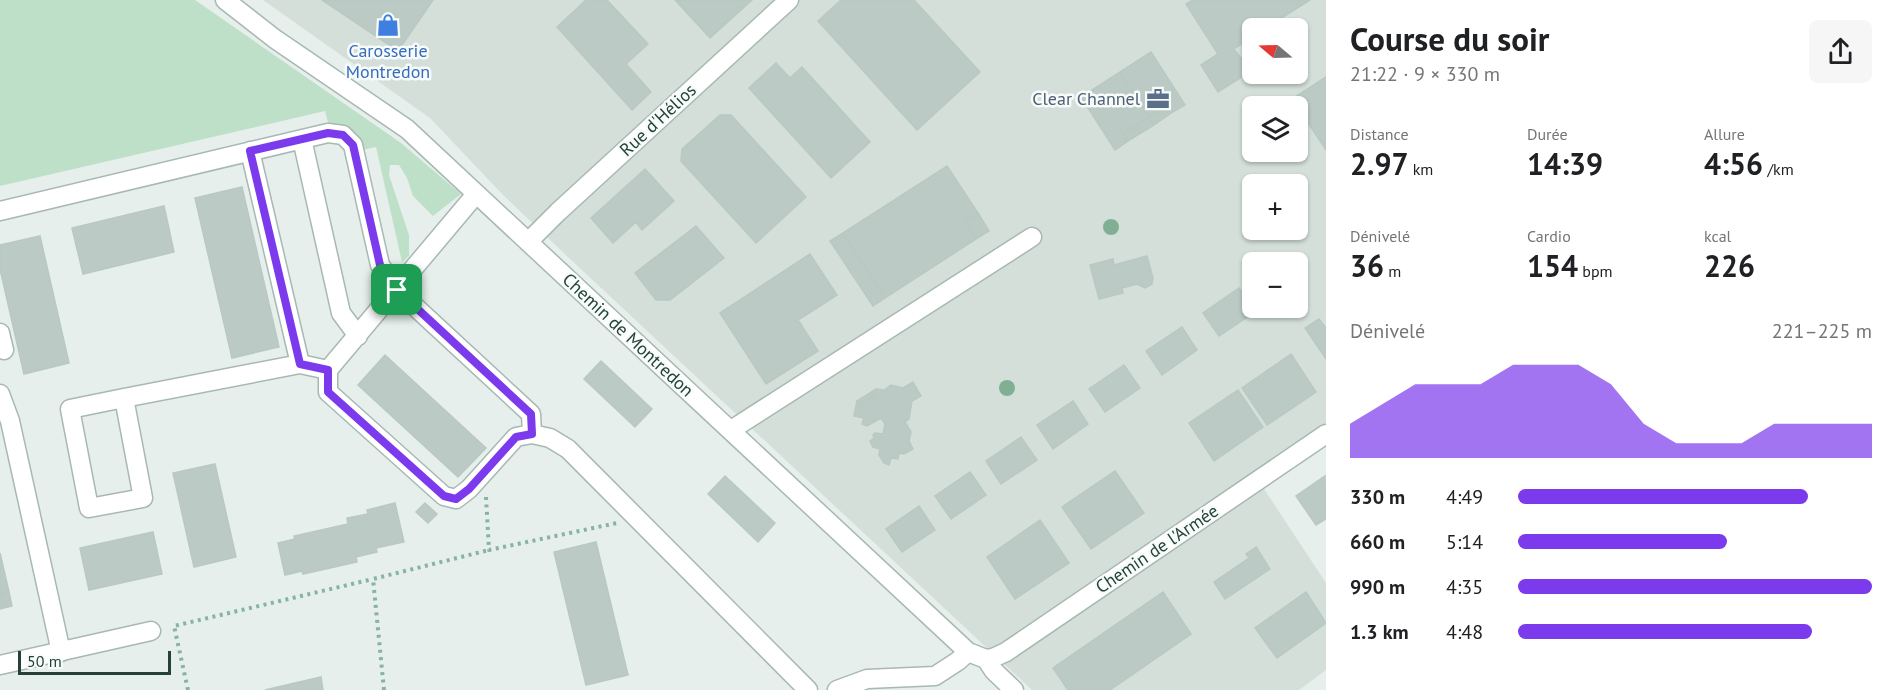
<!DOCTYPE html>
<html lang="fr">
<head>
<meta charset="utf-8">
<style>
	:root { --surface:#fff; --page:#f6f6f6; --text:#202124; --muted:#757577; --accent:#7c3aed }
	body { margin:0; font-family:"PT Sans",sans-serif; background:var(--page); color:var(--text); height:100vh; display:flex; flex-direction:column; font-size:22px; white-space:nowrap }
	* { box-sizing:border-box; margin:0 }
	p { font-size:20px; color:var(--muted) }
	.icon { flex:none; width:33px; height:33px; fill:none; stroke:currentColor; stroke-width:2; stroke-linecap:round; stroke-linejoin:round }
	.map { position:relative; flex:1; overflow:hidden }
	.side { display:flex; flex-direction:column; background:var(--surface); width:570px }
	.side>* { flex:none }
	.needle { width:39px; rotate:289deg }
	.controls { position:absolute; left:1242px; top:18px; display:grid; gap:12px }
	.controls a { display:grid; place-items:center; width:66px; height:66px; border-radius:9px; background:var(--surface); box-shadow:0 2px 4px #0004; font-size:30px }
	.scale { position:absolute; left:18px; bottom:15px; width:153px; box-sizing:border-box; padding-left:6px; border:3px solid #24423a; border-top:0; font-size:16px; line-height:21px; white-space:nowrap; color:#24423a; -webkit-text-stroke:4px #f7fbf9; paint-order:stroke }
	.pin { position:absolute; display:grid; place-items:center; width:51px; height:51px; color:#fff; margin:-26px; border-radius:12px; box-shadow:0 3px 9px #0006 }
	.round { display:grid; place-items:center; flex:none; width:63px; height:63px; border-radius:9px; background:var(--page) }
	.summary { display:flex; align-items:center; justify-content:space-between; height:102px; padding:0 24px }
	h1 { font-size:33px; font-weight:700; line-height:45px }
	.figures { display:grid; grid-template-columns:repeat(3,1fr); gap:9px; height:102px; padding:6px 24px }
	.figures div { display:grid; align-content:center }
	.figures b { font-size:30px; font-weight:700 }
	.figures small { font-size:16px; font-weight:400 }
	.figures p { font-size:16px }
	.chart { height:168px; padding:12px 24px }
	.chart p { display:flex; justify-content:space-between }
	.chart svg { width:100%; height:108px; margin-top:6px; fill:var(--accent); opacity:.7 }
	ul { padding:0 24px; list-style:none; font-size:20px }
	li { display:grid; grid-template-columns:96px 72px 1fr; align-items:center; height:45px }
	li i { height:15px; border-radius:8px; background:var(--accent) }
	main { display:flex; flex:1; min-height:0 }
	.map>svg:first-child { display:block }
	.built { fill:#d4dfda; fill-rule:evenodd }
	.green { fill:#bfe0c8 }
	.building { fill:#bbcac4; stroke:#b8c9c2; stroke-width:1.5 }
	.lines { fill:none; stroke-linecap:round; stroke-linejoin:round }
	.minor-casing { stroke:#a8b8b2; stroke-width:21 }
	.path { stroke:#86b3a5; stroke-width:4; stroke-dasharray:3 4.5; stroke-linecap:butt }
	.minor { stroke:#fff; stroke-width:18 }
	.tree { fill:#80af93 }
	.route-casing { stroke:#fff; stroke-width:12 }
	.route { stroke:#7c3aed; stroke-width:8 }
	.labels { text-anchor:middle; stroke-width:5; stroke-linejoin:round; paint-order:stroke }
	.shop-label { font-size:18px; fill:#366cbe; stroke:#f7fbf9 }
	.service-label { font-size:18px; fill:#4e5e75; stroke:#f7fbf9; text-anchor:end }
	.street-label { font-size:18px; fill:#24423a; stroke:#f7fbf9 }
</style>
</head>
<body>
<main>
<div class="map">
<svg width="1326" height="690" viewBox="0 0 1326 690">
	<rect width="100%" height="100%" fill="#e6efeb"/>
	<path class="built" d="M263 0H1326V446L1264 489 1326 583V670L1299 690H1032L569 258 504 196 430 118ZM1252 28H1298V74H1252ZM1252 106H1298V152H1252ZM1252 184H1298V230H1252ZM1252 262H1298V308H1252Z"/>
	<path class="green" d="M0 0H195L401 143 461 194 433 216 413 196 407 178 399 165H390L389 175 409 235V256L402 262 376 147 362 150 359 140 347 128 329 126 325 111 0 186Z"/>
	<path class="building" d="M322 0H433L398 51Z
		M586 0H607L648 44 626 64 651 92 632 110 557 27Z
		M675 0H752L710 38Z
		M841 0H914L980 72 917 130 818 21Z
		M1193 0H1310L1266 28H1252V37L1234 49 1251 71 1218 92 1201 65 1218 54 1186 4Z
		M1151 52 1185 105 1171 113 1166 106 1149 117 1120 72Z
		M776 63 790 78 802 67 870 142 831 178 749 88Z
		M1120 72 1149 117 1123 134 1128 141 1115 150 1081 97Z
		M1326 77V150L1292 99Z
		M1166 106 1171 113 1154 125 1149 117Z
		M720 115H731L806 197 756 243 681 161 682 149Z
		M1149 117 1154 125 1128 141 1123 134Z
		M947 166 978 213 965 222 976 239 885 298 843 233Z
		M645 169 674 201 642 230 636 222 613 243 591 218Z
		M242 187 279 347 232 358 195 198Z
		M164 206 174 252 83 274 72 228Z
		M978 213 989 231 976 239 965 222Z
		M696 226 724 258 670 300H656L635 273Z
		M843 233 885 298 873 306 830 241Z
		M40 236 69 363 24 374 0 269V245Z
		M810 254 837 295 798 320 818 351 766 384 720 313Z
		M1147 256 1153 278 1152 284 1145 288 1137 284 1122 288 1123 293 1099 299 1090 265 1113 259 1114 265Z
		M1239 288 1255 312 1219 336 1203 313Z
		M1319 319 1326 328V359L1305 328Z
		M1182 327 1197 350 1162 375 1146 351Z
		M1291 354 1316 392 1267 425 1242 388Z
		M385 355 486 448 458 477 358 385Z
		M601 361 652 409 635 427 584 379Z
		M1124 365 1140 388 1105 412 1089 389Z
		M913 382 921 396 912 401 909 419 905 422 911 432 909 441 913 449 904 454 899 453 898 459 891 458 889 465 884 463 879 455 880 449 873 447 870 441 874 438 873 435 875 433 883 434 885 424 881 418 867 426 862 424 864 418 854 416 857 401 863 402 875 396 876 389 884 390 891 385 903 388Z
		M876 389 875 396 863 402 857 401Z
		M1238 390 1263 427 1214 461 1189 423Z
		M1073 401 1088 424 1053 449 1037 425Z
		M1021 437 1037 460 1001 484 986 461Z
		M215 464 236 557 194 567 173 473Z
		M1115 471 1144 513 1091 549 1062 507Z
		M970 472 986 495 951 519 935 496Z
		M725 476 775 523 758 542 708 494Z
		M1325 476 1326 519 1316 525 1296 496Z
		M395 503 404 542 376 548 377 552 356 557 357 562 303 574 302 571 285 575 278 543 295 539 294 536 348 524 347 518 368 514 367 510Z
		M425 503 437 514 428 523 416 512Z
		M919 506 935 530 902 552 886 529Z
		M1040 520 1069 563 1015 599 987 557Z
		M153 532 162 574 89 590 80 548Z
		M596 542 628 675 586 685 554 552Z
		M1256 547 1270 569 1225 599 1214 582 1249 558 1246 554Z
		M0 553 9 592 0 594Z
		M9 592 12 606 0 609V594Z
		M1163 592 1191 634 1110 690H1068L1053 668Z
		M1306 592 1326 623 1277 658 1255 628Z
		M321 677 323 690H265Z"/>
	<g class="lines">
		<g class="minor-casing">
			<path id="minor" d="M225 0 275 39 407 129 968 652 986 659 994 671 1014 690
				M302 139 341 313 358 336
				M250 151 300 364
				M476 194 328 370V392L444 496 456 499 469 489 516 437 532 434 550 438 568 449 808 690
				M0 211 328 133 343 135 353 145 380 265 397 290 531 414 532 434
				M528 242 558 212 789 0
				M0 333 4 350
				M0 394 10 421 61 652
				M124 398 70 409 89 508 143 498 124 398 300 364 328 370
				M731 430 1032 237
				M986 659 993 658 1006 652 1326 434
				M0 665 151 631
				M837 690 867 679 935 676 958 661 968 652"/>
		</g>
		<path class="path" d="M486 497 489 550 617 523
			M188 690 174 626 373 579
			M384 690 373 579 489 550"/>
		<use href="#minor" class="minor"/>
	</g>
	<g class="tree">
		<circle cx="1111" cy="227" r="8"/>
		<circle cx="1007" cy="388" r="8"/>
	</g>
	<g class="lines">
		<g class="route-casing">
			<path id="route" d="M328 133 343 135 353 145 380 265 397 290 531 414 532 434 516 437 469 489 456 499 444 496 328 392V370L300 364 250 151Z"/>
		</g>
		<use href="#route" class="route"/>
	</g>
	<defs>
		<g id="shop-bare" transform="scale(1.8)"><path d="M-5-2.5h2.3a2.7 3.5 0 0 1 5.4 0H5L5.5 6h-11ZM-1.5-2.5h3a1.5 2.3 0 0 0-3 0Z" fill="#3f7fe0" stroke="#f7fbf9" stroke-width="2.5" paint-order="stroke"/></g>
		<g id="office-bare" transform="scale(1.8)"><path d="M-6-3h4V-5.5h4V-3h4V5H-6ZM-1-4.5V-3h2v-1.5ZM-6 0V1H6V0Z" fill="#5c6f8a" stroke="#f7fbf9" stroke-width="2.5" paint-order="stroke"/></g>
	</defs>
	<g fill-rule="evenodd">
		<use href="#shop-bare" x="388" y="25"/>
		<use href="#office-bare" x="1158" y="99"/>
	</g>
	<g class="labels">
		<g class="shop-label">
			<text x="388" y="57">Carosserie<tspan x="388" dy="21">Montredon</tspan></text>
		</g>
		<g class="service-label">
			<text x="1140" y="105">Clear Channel</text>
		</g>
		<g class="street-label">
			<text transform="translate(658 120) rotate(-43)" y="6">Rue d'Hélios</text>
			<text transform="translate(628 335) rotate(43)" y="6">Chemin de Montredon</text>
			<text transform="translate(1157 549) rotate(-34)" y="6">Chemin de l'Armée</text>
		</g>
	</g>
</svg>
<div class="controls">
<a><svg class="needle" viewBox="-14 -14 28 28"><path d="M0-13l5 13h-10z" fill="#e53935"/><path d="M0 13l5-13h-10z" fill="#757577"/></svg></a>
<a><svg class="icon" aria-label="layers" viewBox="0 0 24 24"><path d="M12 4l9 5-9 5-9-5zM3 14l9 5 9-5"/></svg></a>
<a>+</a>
<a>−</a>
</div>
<div class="scale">50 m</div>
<div class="pin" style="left:397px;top:290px;background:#1e9e55"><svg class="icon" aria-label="arrive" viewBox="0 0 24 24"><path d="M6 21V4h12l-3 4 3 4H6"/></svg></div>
</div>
<section class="side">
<div class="summary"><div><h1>Course du soir</h1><p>21:22 · 9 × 330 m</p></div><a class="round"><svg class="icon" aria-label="share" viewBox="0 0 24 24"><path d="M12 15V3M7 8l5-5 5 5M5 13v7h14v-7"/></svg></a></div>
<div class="figures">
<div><p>Distance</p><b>2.97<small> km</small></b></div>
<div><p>Durée</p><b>14:39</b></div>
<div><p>Allure</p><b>4:56<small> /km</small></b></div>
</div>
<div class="figures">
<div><p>Dénivelé</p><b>36<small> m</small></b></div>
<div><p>Cardio</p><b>154<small> bpm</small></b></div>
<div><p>kcal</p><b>226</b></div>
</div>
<div class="chart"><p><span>Dénivelé</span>221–225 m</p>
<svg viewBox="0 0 160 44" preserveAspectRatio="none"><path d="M0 44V30L10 22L20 14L30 14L40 14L50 6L60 6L70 6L80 14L90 30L100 38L110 38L120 38L130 30L140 30L150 30L160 30V44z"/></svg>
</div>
<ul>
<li><b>330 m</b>4:49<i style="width:82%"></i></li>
<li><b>660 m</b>5:14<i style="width:59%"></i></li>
<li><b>990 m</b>4:35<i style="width:100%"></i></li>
<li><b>1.3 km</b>4:48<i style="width:83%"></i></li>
</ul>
</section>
</main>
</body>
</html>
